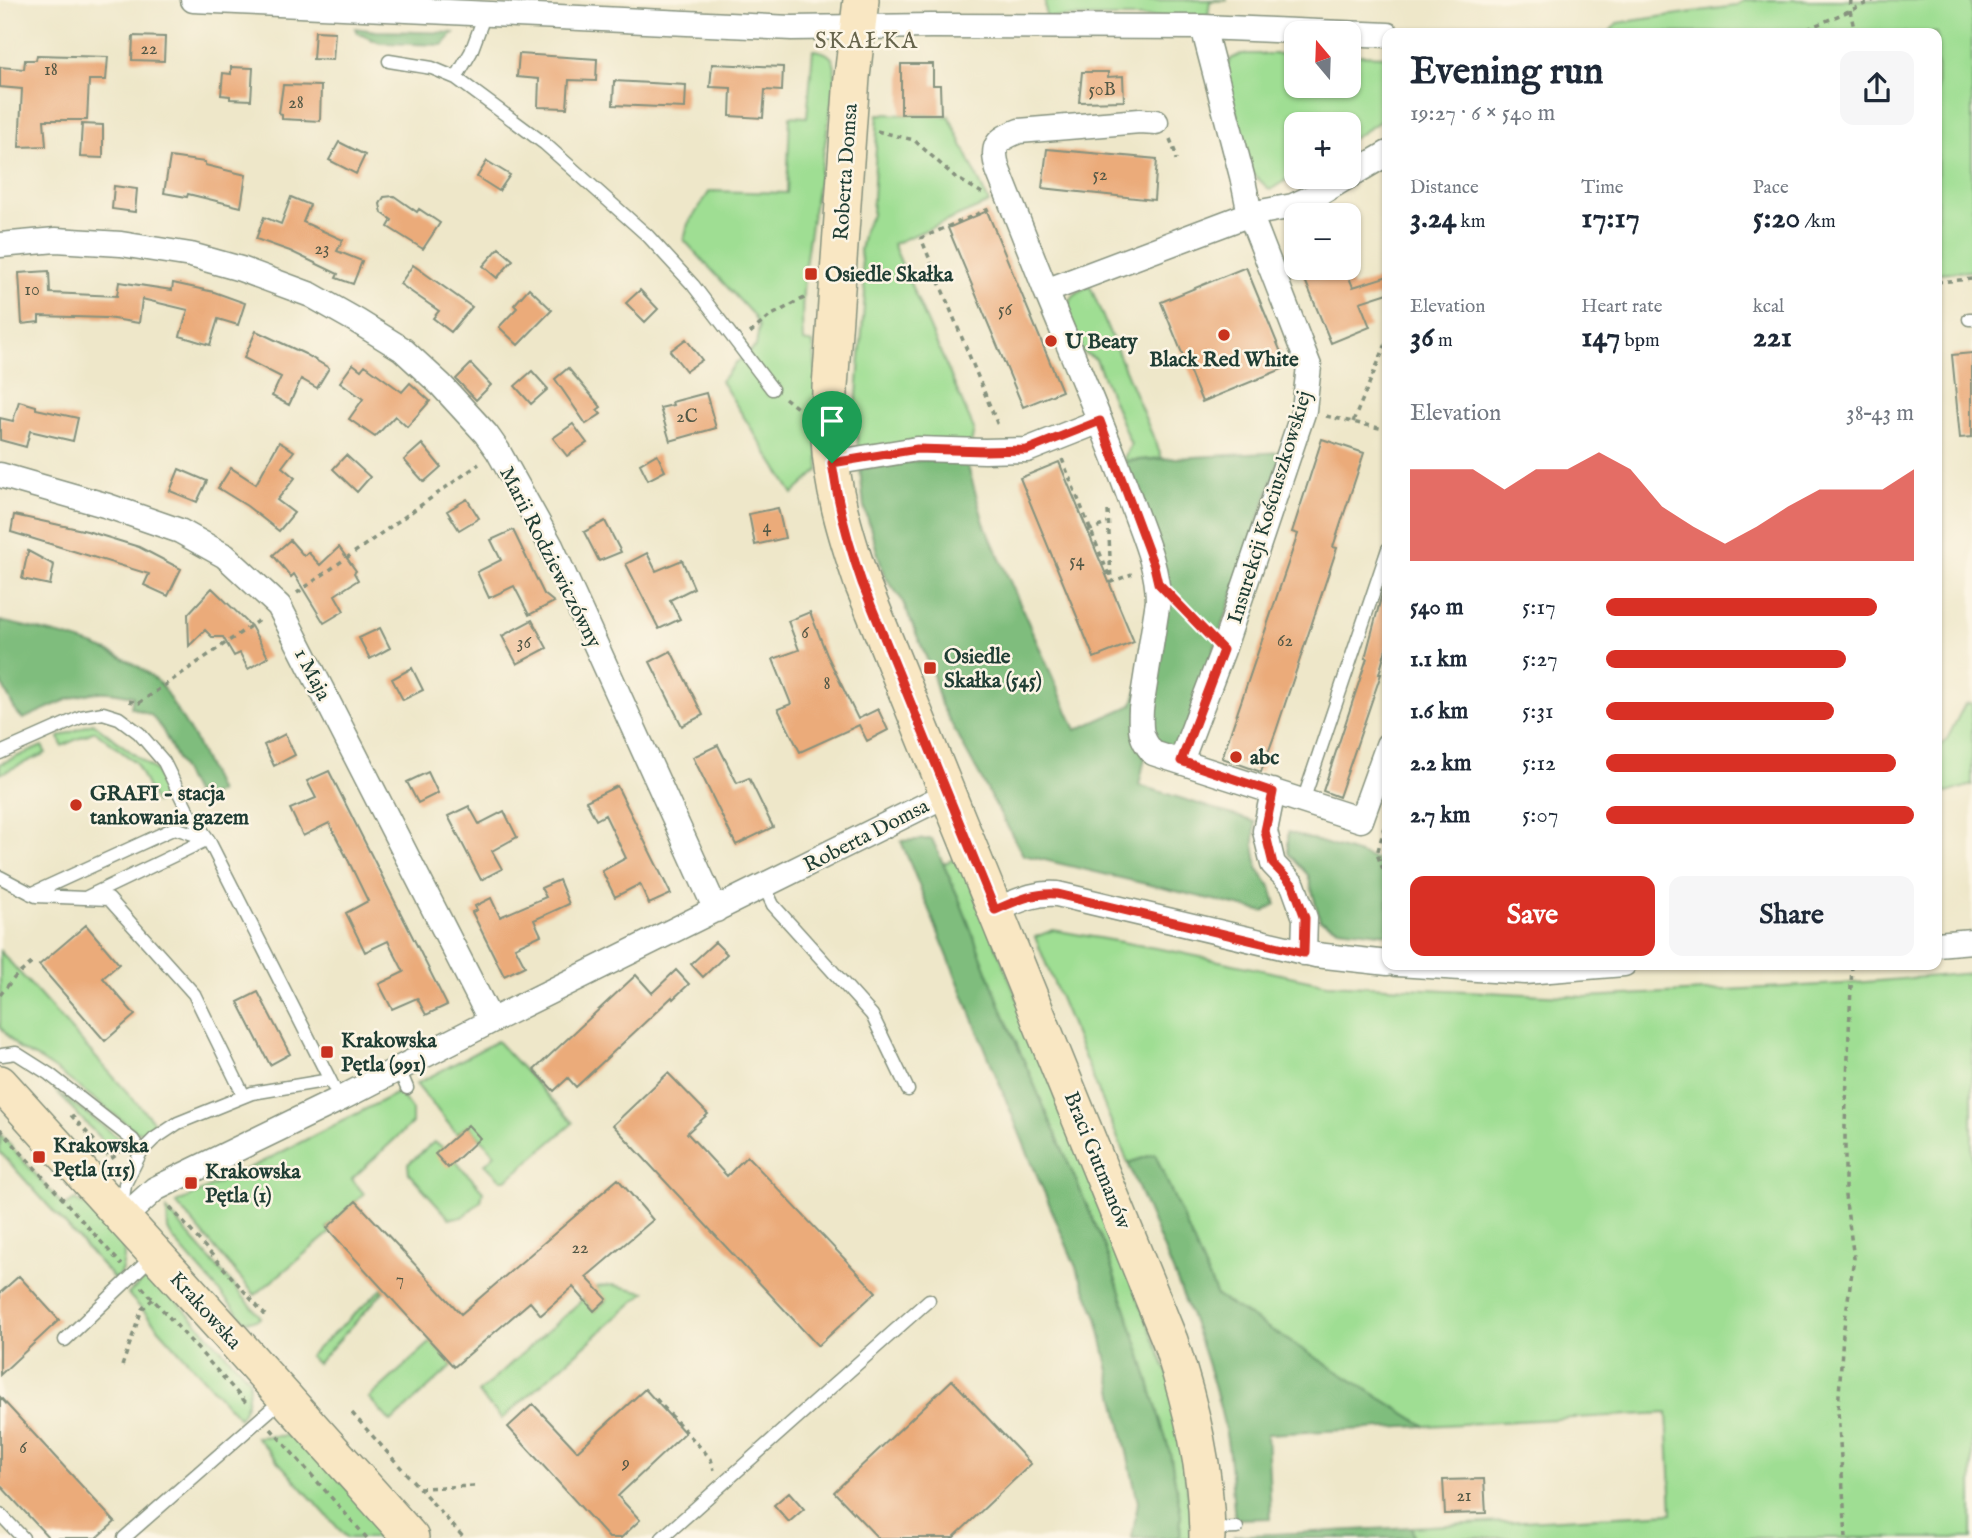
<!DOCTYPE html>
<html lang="en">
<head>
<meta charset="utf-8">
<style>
	:root { --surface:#fff; --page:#f6f6f7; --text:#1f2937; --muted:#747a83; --accent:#d93025 }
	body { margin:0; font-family:"IM FELL English",serif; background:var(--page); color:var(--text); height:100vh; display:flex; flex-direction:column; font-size:26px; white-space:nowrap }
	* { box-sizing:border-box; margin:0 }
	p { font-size:23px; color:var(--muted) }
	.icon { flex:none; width:38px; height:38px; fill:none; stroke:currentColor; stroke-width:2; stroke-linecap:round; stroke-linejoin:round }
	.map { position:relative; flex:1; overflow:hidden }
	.drawer { position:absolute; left:1382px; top:28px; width:560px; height:942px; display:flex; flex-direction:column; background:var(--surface); border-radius:14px; box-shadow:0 2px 5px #0004 }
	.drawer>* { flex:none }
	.needle { width:46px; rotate:341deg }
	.fabs { position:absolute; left:1284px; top:21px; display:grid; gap:14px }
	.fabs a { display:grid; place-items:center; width:77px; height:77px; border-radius:14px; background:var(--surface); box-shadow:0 2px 5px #0004; font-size:35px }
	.pin { position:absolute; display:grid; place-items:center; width:60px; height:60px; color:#fff; margin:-72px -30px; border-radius:50% 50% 50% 0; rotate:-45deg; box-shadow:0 0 7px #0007 }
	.pin .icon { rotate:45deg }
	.round { display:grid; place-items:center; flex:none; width:74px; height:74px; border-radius:14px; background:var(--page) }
	.overview { display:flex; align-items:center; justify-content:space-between; height:119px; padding:0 28px }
	h1 { font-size:38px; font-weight:700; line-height:52px }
	.stats { display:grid; grid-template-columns:repeat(3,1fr); gap:10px; height:119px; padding:7px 28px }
	.stats div { display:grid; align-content:center }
	.stats b { font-size:30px; font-weight:700 }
	.stats small { font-size:19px; font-weight:400 }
	.stats p { font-size:19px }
	.chart { height:196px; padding:14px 28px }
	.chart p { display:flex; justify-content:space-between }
	.chart svg { width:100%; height:126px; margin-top:7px; fill:var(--accent); opacity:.7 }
	.button { display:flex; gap:14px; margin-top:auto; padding:14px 28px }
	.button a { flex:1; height:80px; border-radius:14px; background:var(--accent); color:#fff; font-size:28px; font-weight:700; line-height:80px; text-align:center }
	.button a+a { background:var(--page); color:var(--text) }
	ul { padding:0 28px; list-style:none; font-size:23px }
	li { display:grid; grid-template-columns:112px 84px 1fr; align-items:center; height:52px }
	li i { height:18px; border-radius:9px; background:var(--accent) }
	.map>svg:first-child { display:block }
	.green { fill:#9fde93; stroke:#5f8e64; stroke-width:2 }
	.forest { fill:#7fbd7d; stroke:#4f7d58; stroke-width:2 }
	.building { fill:#ebab7a }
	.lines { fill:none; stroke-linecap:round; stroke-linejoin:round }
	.lane-casing { stroke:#86927e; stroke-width:15 }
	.street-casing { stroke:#86927e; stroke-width:27 }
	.secondary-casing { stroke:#86927e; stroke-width:38 }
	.path { stroke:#86927e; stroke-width:3.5; stroke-dasharray:5 5; stroke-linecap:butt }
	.lane { stroke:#fff; stroke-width:12 }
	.street { stroke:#fff; stroke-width:24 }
	.secondary { stroke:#f9e7c3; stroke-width:35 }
	.route-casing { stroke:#fff; stroke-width:14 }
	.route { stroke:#d93025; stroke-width:9 }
	.poi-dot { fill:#c8321e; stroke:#fcf5e5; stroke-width:2.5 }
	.labels { text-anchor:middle; stroke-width:5; stroke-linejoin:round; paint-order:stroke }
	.number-label { font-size:18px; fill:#525846 }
	.street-label { font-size:21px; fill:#1f3d34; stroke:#fcf5e5 }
	.poi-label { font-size:21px; font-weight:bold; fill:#1f3d34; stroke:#fcf5e5; text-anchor:start }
	.neighbourhood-label { font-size:23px; letter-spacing:2px; fill:#66644c; stroke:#fcf5e5 }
</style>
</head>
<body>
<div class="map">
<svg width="1972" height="1538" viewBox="0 0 1972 1538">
	<rect width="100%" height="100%" fill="#fcf5e5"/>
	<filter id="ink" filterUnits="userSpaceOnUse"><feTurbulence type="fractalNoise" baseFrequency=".0143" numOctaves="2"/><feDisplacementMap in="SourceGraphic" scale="14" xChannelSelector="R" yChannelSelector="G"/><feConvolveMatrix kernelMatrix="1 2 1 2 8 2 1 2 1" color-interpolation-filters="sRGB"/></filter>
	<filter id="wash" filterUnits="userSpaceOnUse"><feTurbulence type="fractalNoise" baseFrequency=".00686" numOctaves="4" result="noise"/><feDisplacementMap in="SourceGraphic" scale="28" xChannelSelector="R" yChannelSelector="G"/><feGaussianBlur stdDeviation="1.57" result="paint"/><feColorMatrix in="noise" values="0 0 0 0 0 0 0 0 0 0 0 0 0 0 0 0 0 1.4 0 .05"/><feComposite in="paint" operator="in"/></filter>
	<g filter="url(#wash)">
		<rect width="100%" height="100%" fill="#eee7c9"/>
		<path class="green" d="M1045 0H1227L1210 1 1208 17H1046Z
			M1745 0H1972V271L1937 273V33H1609L1617 23 1735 6Z
			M813 50C822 51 831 53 834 63 838 75 829 118 827 132 816 201 798 272 803 341L813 343 816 372 819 470 793 494 721 381 735 364 756 346 759 327 753 315 684 240 688 224 710 191 787 193 790 116 807 117Z
			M1241 54H1297V86H1349V55L1388 56V116L1349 141V124H1297V173L1270 190 1251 172 1225 69 1231 59Z
			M878 114 949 116 989 203 893 244 974 429 971 445 858 449 856 409 865 294 860 251 864 230 872 215Z
			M1090 286 1162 458 1125 461 1124 458 1131 445 1096 359 1078 350C1069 324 1055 298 1090 286Z
			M1972 703V785L1947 793 1937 790V749L1947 739 1965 704Z
			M93 723 156 771 166 794 155 803 136 763 95 731 62 746 59 737Z
			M42 746 46 753 0 774V764Z
			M960 856 1171 1382 1195 1538H1180L1181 1515 1170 1453 1140 1352 1104 1245 1004 1015 959 899 943 864Z
			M1053 930 1172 951 1327 984 1586 997 1842 984 1972 973V1538H1413L1412 1527 1672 1513 1667 1413 1425 1426 1216 1296 1155 1154 1128 1163 1035 937Z
			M0 951 155 1123 141 1132 136 1131 59 1072 41 1060 19 1049 0 1027Z
			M497 1041 573 1123 508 1179H500L485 1164 495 1154 468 1125 457 1134 416 1084Z
			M55 1090 123 1141 112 1151Z
			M399 1092 412 1110V1123L352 1179 364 1194 327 1228 331 1232 255 1295 176 1203 266 1160Z
			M0 1134 64 1207 75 1200C85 1206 99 1212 108 1221 126 1238 129 1261 116 1281L0 1152Z
			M434 1142 443 1147 483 1191 481 1201 462 1217 449 1218 409 1173 408 1164Z
			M167 1210 261 1317 257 1320 245 1321 173 1239 168 1230Z
			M155 1278 249 1379C249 1394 248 1405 239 1418L128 1294 144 1280Z
			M613 1285 645 1292 502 1419 478 1393 580 1302 583 1298 594 1311 607 1300 595 1287Z
			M382 1289 384 1291 317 1364 309 1356Z
			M431 1342 452 1365 451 1367 391 1422 369 1398Z
			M299 1435 393 1538H347L256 1437Z"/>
		<path class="forest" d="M355 28 376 31 454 33 443 45 380 43 357 33Z
			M1282 452 1180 749 1149 739 1139 785 1255 822 1254 845 1258 869 1271 887 1276 904 1264 912 1023 855 941 705 932 671 902 600 884 575 864 506 860 469 925 460 967 463 984 523 1076 730 1132 705 1165 613 1125 461Z
			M0 621C50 632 126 647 162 686L195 740 219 792 198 801 162 729 151 715 131 707 133 696C122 694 111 691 99 692 73 694 47 709 23 719L16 712 0 680Z
			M1288 832 1388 863V934L1338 928 1320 920 1308 875 1288 853Z
			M932 839 959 899 1004 1015 1104 1245 1140 1352 1170 1453 1181 1515 1180 1538H1132L1138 1502 1097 1317 1026 1149 901 841Z
			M1155 1154 1217 1296 1425 1426 1267 1434 1271 1518 1235 1519C1232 1491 1231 1461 1226 1434 1207 1340 1164 1252 1128 1163Z
			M1412 1527 1413 1538H1234V1536Z"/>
		<g id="blocks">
			<path class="building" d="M315 31 335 32 333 60 313 59Z
				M133 36 165 37 164 61 132 60Z
				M519 54 597 59 596 81 569 80 567 108 538 107 539 79 517 77Z
				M37 55 108 57 106 80H89L87 120H44L46 146 19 147 22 89 0 87V67L24 69 25 60H36Z
				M712 64 783 67 782 91 765 90 763 118 730 116 731 88 710 87Z
				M901 64H933V85H940L941 114H901Z
				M231 67 253 68 251 100 230 99V96L221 95 223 73 231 74Z
				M1082 72H1108V77L1123 76 1124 101 1079 102Z
				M614 81 686 85 685 108 613 105Z
				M283 85 321 86 320 121 282 119V114L279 113Z
				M82 124 103 125V158L80 157Z
				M339 142 365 155 356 174 329 160Z
				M1047 149 1157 159 1154 200 1042 188Z
				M170 157 205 162V165L246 175 241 207 188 194 187 197 164 193Z
				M487 161 510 175 499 191 477 177Z
				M114 186 137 189 135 212 112 209Z
				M394 196 417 212 419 209 440 223 423 249 388 227 392 220 382 213 380 204 384 197Z
				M291 197 310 205 303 222 343 240 337 251 362 261 353 284 336 278 338 274 290 251 256 239 264 217 281 224Z
				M987 211 1062 391 1023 407 948 228Z
				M499 248 513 260 497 278 483 266Z
				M413 265 472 307 451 332 433 318 439 311 400 284Z
				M1246 267 1287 367 1202 402 1161 302Z
				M1300 268H1345L1353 287 1388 276V293L1360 302 1370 327 1331 343Z
				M49 271 50 293 117 296 119 282 172 290 173 283 214 292 245 303 238 325 218 319 210 345 180 336 188 310 142 299 139 323 107 318 39 316V322L22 324 19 273Z
				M529 288 552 310 518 345 499 327 517 308 514 305Z
				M640 290 658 309 645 322 626 303Z
				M256 331 305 354 329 368 317 388 301 379 289 405 272 396 281 377 244 358Z
				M686 339 702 360 686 371 670 351Z
				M1972 353V437L1960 438 1952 355Z
				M353 364 361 370 365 365 402 392 410 383 430 401 407 427 395 416 375 437 349 419 363 399 340 382Z
				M471 364 491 385 476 400 456 379Z
				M568 368 601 407 597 410 601 414 586 424 555 379Z
				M532 371 548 389 531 404 515 386Z
				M706 393 716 428 670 441 660 408 673 405 672 402Z
				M19 401 36 406V409L78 418 73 441 30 431 26 447 0 440V418L13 421Z
				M573 424 587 443 567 456 553 438Z
				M1322 439 1364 453 1333 547 1337 548 1276 731 1261 772 1222 758 1298 534 1292 532Z
				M279 442 294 451 282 467 295 478 277 500 294 513 279 531 247 506 218 488 231 468 256 484Z
				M422 444 441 467 424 482 404 460Z
				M657 454 665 471 648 480 640 464Z
				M346 455 370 477 357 492 333 469Z
				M1059 462 1134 642 1094 658 1020 478Z
				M179 469 207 481 197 502 170 491Z
				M467 499 479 518 459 530 447 511Z
				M778 508 785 538 755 545 749 514Z
				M14 515 87 531 139 547 181 569 168 596 144 585 149 574 11 532Z
				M605 521 621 552 599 561 584 532Z
				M513 530 544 594 554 602 529 615 514 586 489 598 477 572 501 560 491 540Z
				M290 540 304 556 308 552 320 565 339 547 356 571 354 573 358 580 335 595 344 611 324 623 294 574 291 577 273 555Z
				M28 551 54 565 50 585 22 579Z
				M647 553 656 571 682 560 694 588 670 600 680 619 659 629 626 564Z
				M212 588 251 626 268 657 248 669 240 653 234 656 223 637H212L205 630 189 646 188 614Z
				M1382 594H1388V642L1379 674H1381L1339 797 1323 791 1367 658H1365Z
				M810 612 827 655 858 719 878 709 888 730 867 741 859 725 800 752 778 709 791 704 773 659 799 650 788 621Z
				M532 620 547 648 517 664 502 636Z
				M380 628 390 648 370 659 359 638Z
				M671 651 703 715 682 726 650 662Z
				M412 668 423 690 403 700 392 679Z
				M285 734 295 755 274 766 264 745Z
				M718 745 737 783 749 778 773 827 736 845 693 757Z
				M329 771 447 1005 426 1015 417 998 392 1009 379 984 404 972 388 941 365 952 346 913 368 901 348 860 329 823 303 836 290 809 316 798 307 781Z
				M428 772 438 793 418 803 407 782Z
				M617 786 671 894 649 904 640 884 615 897 602 871 626 858 605 815 596 820 586 801Z
				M469 806 479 824 504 811 517 837 492 851 502 869 481 880 448 816Z
				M559 880 569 904 534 920 541 935 515 947 525 966 504 976 472 912 477 910 475 906 491 898 500 917 546 897 541 888Z
				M86 925 119 964 103 978 135 1015 105 1041 39 965Z
				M715 942 727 954 703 977 691 964Z
				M676 970 689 984 673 999 672 997 576 1087 568 1078 554 1091 534 1070 636 975 652 993Z
				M258 992 290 1054 270 1065 238 1002Z
				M668 1073 708 1114 687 1133 727 1176 747 1156 876 1292 818 1346 613 1125Z
				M468 1125 480 1138 448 1168 435 1154Z
				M618 1179 653 1220 586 1277 607 1299 594 1311 573 1287 541 1315 530 1302 454 1367 327 1228 356 1201 461 1314Z
				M19 1276 59 1320 0 1375V1293Z
				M952 1380 1031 1464 953 1538H878L834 1492Z
				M645 1389 685 1433 618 1496 640 1520 621 1538H609L508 1427 533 1404 577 1451Z
				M0 1397 115 1522 97 1538H49L0 1485Z
				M1484 1479 1486 1513 1445 1514 1443 1480Z
				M789 1492 804 1509 789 1522 774 1505Z"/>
		</g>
	</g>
	<g filter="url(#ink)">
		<use href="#blocks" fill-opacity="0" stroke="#86927e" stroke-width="2"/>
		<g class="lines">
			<g class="lane-casing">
				<path id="lane" d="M389 61 432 68 456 78 545 144 648 236 693 285 772 389
					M456 78 471 52 485 14
					M1969 319H1972
					M0 753 81 717 103 713 119 718 139 733 164 762 188 811 208 839 87 897
					M1303 801 1388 549
					M0 877 36 896 109 899 194 994 244 1096
					M764 886 773 905 872 1015 908 1090
					M31 894 175 828 208 839 330 1080
					M2 1055 16 1053 49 1074 133 1140 141 1152
					M399 1069 407 1088
					M122 1207 125 1184 141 1152 154 1139 178 1123 252 1093 330 1080 333 1086
					M65 1340 153 1256
					M0 1514 23 1538
					M1209 1529 1237 1528
					M124 1538 284 1398
					M662 1538 929 1300"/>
			</g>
			<g class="street-casing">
				<path id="street" d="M193 0 792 28 931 26 1203 27 1388 35
					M1203 27 1242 176 1250 214 1046 291C1075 361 1106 432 1132 504 1143 535 1158 567 1158 601L1141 709C1140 729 1140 738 1153 753L1361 820 1388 745
					M1349 176 1388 153
					M0 245 56 240 121 244 191 255 241 269 311 295 357 321 402 349 441 385 486 434 498 451 551 546 716 910
					M1046 291 998 170C991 145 996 140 1019 131L1140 121 1156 122
					M832 463 917 449 985 451 1027 450 1100 421
					M0 475 108 506 180 531 225 556 279 606 491 1021
					M1181 761 1223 650 1304 410 1309 366 1250 214 1293 206 1319 194 1347 177
					M1273 791 1265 831 1273 864 1293 885 1305 918 1304 953
					M995 910C1016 902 1034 892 1057 894L1316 955 1388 963
					M1937 944 1972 941
					M1397 964 1525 972 1624 964
					M121 1216 133 1209 155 1189 340 1099 491 1021 948 794"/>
			</g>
			<g class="secondary-casing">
				<path id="secondary" d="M861 0 852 77 830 387C830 404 829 421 829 437 831 487 846 536 862 583L1170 1341C1191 1405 1207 1470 1207 1538
					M0 1083 229 1335 411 1538"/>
			</g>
			<path class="path" d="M1851 0 1850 10 1855 33
				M1798 33 1874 0
				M877 131 914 140 955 177 982 193
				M1170 139 1175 152 1176 160
				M989 209 921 238 999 428
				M1937 282 1972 279
				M750 333 770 316 808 296
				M785 398 801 411
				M1326 416 1388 430
				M1353 422 1388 339
				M1062 459 1110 578
				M1108 511 1111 582 1132 574
				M1088 531 1108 523
				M297 593 479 464
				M1181 606 1205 631
				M129 701 139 703 259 620
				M1382 828 1384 829 1377 854 1388 882
				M0 995 15 977 33 962
				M71 1115 111 1159 121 1151
				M0 1129 122 1265
				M170 1207 265 1315
				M142 1287 249 1406
				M122 1366 142 1309 153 1299
				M656 1399 711 1459 714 1470
				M352 1413 464 1538
				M271 1429 367 1538
				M419 1488 476 1486
				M1846 1538 1838 1410 1843 1334 1854 1258 1845 1196V1125L1852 964"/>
			<use href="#lane" class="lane"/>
			<use href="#street" class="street"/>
			<use href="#secondary" class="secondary"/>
		</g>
	</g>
	<g class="lines" filter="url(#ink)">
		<g class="route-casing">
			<path id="route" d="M1100 421 1154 566 1158 583 1223 650 1181 761 1273 792 1265 831 1273 864 1293 885 1305 918 1304 953 1057 894C1034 892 1016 901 995 910L862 583C848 543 838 505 832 463L917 449 985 451 1027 450Z"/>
		</g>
		<use href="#route" class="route"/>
	</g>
	<g class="poi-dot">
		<rect x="804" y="267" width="14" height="14" rx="3.5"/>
		<circle cx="1224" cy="335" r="7"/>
		<circle cx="1051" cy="341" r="7"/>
		<rect x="923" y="661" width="14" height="14" rx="3.5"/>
		<circle cx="1236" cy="757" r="7"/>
		<circle cx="76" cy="805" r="7"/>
		<rect x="320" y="1045" width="14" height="14" rx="3.5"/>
		<rect x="32" y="1150" width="14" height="14" rx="3.5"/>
		<rect x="184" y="1176" width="14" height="14" rx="3.5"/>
	</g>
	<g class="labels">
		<g class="number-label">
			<text x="149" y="54">22</text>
			<text x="51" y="75">18</text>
			<text x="1102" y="95">50B</text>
			<text x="296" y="108">28</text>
			<text x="1100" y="180">52</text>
			<text x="322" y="254">23</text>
			<text x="32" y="295">10</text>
			<text x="1005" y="315">56</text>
			<text x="687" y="422">2C</text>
			<text x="767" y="532">4</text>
			<text x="1077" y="566">54</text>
			<text x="805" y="638">6</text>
			<text x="1285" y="646">62</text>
			<text x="524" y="648">36</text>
			<text x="827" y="689">8</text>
			<text x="580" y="1253">22</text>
			<text x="400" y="1285">7</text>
			<text x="23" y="1453">6</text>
			<text x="626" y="1468">9</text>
			<text x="1464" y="1501">21</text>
		</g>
		<g class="street-label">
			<text transform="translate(845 172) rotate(-86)" y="7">Roberta Domsa</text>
			<text transform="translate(1269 507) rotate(-73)" y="7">Insurekcji Kościuszkowskiej</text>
			<text transform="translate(551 557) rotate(63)" y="7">Marii Rodziewiczówny</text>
			<text transform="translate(313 674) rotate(63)" y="7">1 Maja</text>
			<text transform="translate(866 835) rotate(-27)" y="7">Roberta Domsa</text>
			<text transform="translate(1098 1160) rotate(68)" y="7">Braci Gutmanów</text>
			<text transform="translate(206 1310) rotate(48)" y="7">Krakowska</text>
		</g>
		<g class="poi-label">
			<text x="825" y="281">Osiedle Skałka</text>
			<text x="1065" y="348">U Beaty</text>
			<text x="1224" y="366" text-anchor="middle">Black Red White</text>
			<text x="944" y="663">Osiedle<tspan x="944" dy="24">Skałka (545)</tspan></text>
			<text x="1250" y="764">abc</text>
			<text x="90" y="800">GRAFI - stacja<tspan x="90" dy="24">tankowania gazem</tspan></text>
			<text x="341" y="1047">Krakowska<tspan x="341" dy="24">Pętla (991)</tspan></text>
			<text x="53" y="1152">Krakowska<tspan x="53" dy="24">Pętla (115)</tspan></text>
			<text x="205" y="1178">Krakowska<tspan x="205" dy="24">Pętla (1)</tspan></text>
		</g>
		<g class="neighbourhood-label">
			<text x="867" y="48">SKAŁKA</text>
		</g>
	</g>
</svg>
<div class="fabs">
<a><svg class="needle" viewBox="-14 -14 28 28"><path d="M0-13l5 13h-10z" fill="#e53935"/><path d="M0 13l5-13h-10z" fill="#747a83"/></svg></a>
<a>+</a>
<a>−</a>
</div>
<div class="pin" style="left:832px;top:463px;background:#1e9e55"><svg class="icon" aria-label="arrive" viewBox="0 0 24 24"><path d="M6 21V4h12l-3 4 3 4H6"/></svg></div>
<section class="drawer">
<div class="overview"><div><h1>Evening run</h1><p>19:27 · 6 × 540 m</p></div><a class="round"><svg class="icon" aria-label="share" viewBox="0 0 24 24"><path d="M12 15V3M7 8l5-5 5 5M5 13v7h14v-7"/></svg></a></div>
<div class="stats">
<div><p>Distance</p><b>3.24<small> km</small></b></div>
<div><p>Time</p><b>17:17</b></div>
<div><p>Pace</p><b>5:20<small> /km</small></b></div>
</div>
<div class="stats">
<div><p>Elevation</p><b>36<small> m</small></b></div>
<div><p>Heart rate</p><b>147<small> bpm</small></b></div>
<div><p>kcal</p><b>221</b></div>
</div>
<div class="chart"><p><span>Elevation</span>38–43 m</p>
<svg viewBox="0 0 160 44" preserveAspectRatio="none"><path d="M0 44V12L10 12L20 12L30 19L40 12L50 12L60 6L70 12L80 25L90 32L100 38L110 32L120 25L130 19L140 19L150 19L160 12V44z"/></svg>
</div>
<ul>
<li><b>540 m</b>5:17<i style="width:88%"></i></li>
<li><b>1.1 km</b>5:27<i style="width:78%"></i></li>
<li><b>1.6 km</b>5:31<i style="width:74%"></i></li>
<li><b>2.2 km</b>5:12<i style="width:94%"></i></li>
<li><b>2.7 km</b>5:07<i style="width:100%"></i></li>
</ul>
<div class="button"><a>Save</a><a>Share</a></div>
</section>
</div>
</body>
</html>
